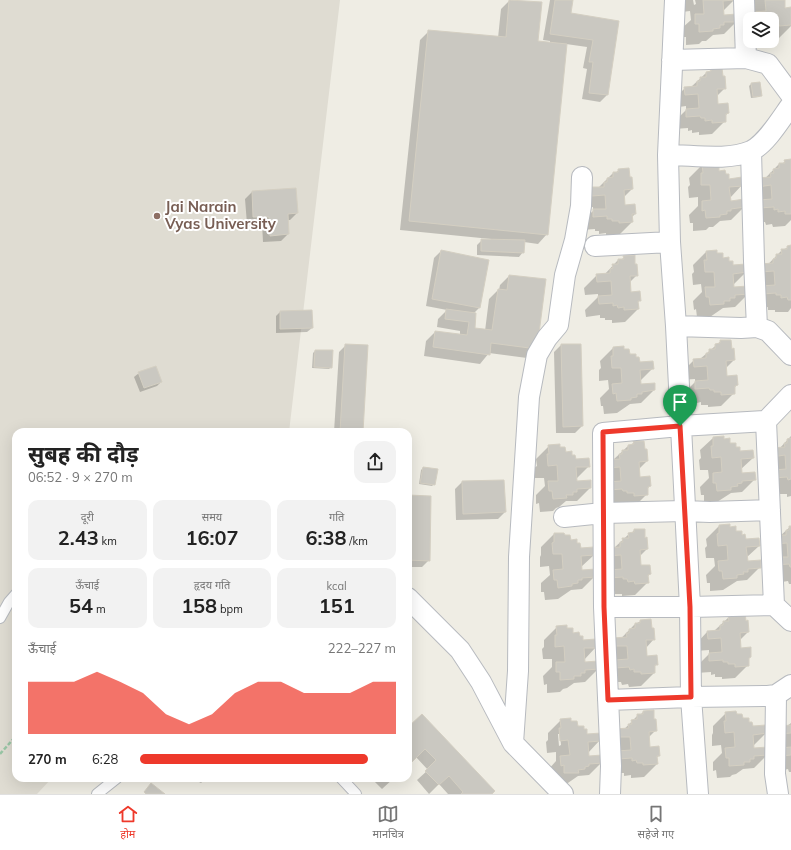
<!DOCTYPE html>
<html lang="hi">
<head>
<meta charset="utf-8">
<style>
	:root { --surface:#fff; --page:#f2f2f2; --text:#222; --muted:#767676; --line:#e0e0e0; --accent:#ee392b }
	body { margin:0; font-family:Mulish,"Noto Sans Devanagari",sans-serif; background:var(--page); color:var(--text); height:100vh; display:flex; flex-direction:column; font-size:15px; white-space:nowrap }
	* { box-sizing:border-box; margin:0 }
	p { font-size:13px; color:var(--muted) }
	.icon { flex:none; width:22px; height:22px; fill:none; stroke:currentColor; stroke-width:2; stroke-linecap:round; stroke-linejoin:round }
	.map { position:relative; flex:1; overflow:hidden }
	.side { position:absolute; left:12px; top:428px; width:400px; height:354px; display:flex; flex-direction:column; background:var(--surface); border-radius:12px; box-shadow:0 4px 16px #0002 }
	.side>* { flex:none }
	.fabs { position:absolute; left:743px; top:12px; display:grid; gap:8px }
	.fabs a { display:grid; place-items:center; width:36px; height:36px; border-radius:8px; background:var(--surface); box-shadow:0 4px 16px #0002; font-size:20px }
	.pin { position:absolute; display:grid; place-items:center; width:34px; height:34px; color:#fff; margin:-41px -17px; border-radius:50% 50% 50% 0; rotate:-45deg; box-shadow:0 0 4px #0007 }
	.pin .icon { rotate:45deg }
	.round { display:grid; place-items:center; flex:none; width:42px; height:42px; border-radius:12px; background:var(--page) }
	.summary { display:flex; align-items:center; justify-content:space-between; height:68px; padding:0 16px }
	h1 { font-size:22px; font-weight:700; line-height:30px }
	.metrics { display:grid; grid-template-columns:repeat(3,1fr); gap:6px; height:68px; padding:4px 16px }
	.metrics div { display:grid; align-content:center; border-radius:10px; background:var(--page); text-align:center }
	.metrics b { font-size:20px; font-weight:700 }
	.metrics small { font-size:11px; font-weight:400 }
	.metrics p { font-size:11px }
	.chart { height:112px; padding:8px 16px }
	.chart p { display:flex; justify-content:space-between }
	.chart svg { width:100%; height:72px; margin-top:4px; fill:var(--accent); opacity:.7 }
	ul { padding:0 16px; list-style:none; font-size:13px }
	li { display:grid; grid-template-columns:64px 48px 1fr; align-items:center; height:30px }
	li i { height:10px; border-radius:5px; background:var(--accent) }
	.tab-bar { display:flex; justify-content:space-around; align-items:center; height:56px; border-top:1px solid var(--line); background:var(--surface); font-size:11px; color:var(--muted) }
	.tab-bar a { display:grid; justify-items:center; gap:2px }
	.tab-bar .active { color:var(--accent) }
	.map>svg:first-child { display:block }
	.education { fill:#dfdcd2 }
	.shadow { fill:#0003; fill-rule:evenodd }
	.building { fill:#cac8c1; stroke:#d4cfc2 }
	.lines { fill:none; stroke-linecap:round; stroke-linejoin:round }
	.lane-casing { stroke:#b7babf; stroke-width:12 }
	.street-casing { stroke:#b7babf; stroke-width:22 }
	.path { stroke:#98c6a5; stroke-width:2.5; stroke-dasharray:4 2; stroke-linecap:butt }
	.lane { stroke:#fff; stroke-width:10 }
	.street { stroke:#fff; stroke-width:20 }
	.route-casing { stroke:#fff; stroke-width:8 }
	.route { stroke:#ee392b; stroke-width:5 }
	.education-dot { fill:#8d6e63; stroke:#fff; stroke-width:1.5 }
	.labels { text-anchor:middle; stroke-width:4; stroke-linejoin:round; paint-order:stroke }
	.education-label { font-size:15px; font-weight:bold; fill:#785e54; stroke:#fff; text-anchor:start }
</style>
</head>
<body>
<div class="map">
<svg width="791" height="794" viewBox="0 0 791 794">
	<rect width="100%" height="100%" fill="#efede4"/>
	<path class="education" d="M0 0H340L289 432H16V778H52L37 794H0Z"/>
	<path class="shadow" d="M510 0 537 42 550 43V41L543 40 550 0H572L570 14 618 22 607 95 600 102 582 99 587 69 583 68 587 47 566 44 547 234 538 244 524 242 523 252 519 257 477 255V245L482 240H491V239L400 230 420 40 429 31 498 38 501 9Z
		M682 0H693L694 5 696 4 695 0H734L722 12 723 16 737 21 724 34 713 35 706 41H702L699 44 686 45V37H683L682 28 691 20 690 11 682 12Z
		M743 0H784L785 9 791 8V26L779 38H772V19H750Z
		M712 69 725 88 717 96V105L728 113 725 116V121L712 134 699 135V132L692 133V130L688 131V128L674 129 673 123 686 110V106L672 108V101L685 88 691 87 706 73 709 72Z
		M760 83 761 95 759 97 751 98 749 86 751 84Z
		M791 160V220L785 226 773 227 772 224 766 225 765 222H761L745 199 779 164H782L785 161Z
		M702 165 718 172 728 180 742 185 730 198V202L744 207 731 220 720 221 713 227H709L706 230 693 231V223H690L689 215 698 206V197L689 198 688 187 690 185 689 178Z
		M619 170 632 189 624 197V206L635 214 632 217V222L619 235 606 236V233L599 234V231H595V229L581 230 580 223 593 211V207L579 208 591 188H598L613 173H615Z
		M252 192 297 213 290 220H287L288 234 281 241 263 242 262 223 247 224 245 199Z
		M791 246V308L788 312H775V310H768V307L764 308 748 285 782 250Z
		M441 251 479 308 473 314 474 329 485 331 489 299 498 290H499L500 285 509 276 536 349 527 358 489 353 480 364 424 356 426 341 435 332 460 335V331L437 327 438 319 447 310 426 306 434 258Z
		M706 252 716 254 729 262 732 266 746 272 733 285V288L748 294 735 307 723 308 710 317H697L696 309 694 310 693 301 702 292 701 284 693 285 692 274 694 272 693 265Z
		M624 257 634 265 637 275 629 283 630 293 640 300 637 303 638 309 625 322 612 323V320H605V318H600V315L586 317 585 310 598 297V294L585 295 584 288 597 275H604L618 260H621Z
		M280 312 312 328 307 332 276 333V316Z
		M721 341 734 360 726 368V377L737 385 734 388V393L721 406 708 407V405H701V402L697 403V400L683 401 682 395 695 382V379L681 380V373L694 360 700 359Z
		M346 345 362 432H334L339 352Z
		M561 345 582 426 575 433H556L554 352Z
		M613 348 629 355 635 358 639 363 653 368 640 381V385L654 384V390L641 403 630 404 617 413 604 414 603 406H601L600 398 609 389 608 380 599 381V370L601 368 600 361Z
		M315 351H332L331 367 329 369 312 368 313 353Z
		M139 373 161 382 157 386 140 392 134 377Z
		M791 436V496L787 497V494H780V492L761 491 779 449Z
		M713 438 723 440 736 448 739 452 753 458 740 470 741 474 755 479 742 492 731 493 717 502 704 503V495H701L700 487 709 478 708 470H700L699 460 701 458 700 450Z
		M634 442 647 461 639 469 640 478 650 486 647 489V494L634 507 610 504 613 460 628 446 631 445Z
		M549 446 565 453 571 456 575 460 589 466 576 479V482L590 488 577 501H566L559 507 556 508 553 511 540 512 539 503 536 504V495L545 486 544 478H535L534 468 537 466 536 459Z
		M423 468 434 484 432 486 419 484 421 470Z
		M503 481 505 512 498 519 456 520 455 489 462 482Z
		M408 496 429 560 422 567H408Z
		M719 526 729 528 741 536 745 540 759 546 746 558 747 562 760 567 747 580 737 581 723 590 710 591V583H707L706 575 715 566 714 558H706L705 548 707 546 706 539Z
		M791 526V584H789L788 581 782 582 777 577 763 578 762 571 775 559V555L761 556V549L774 536H780Z
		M634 530 644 539H647V549L639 557 640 566 650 574 647 577 648 582 635 595 622 596V594H615V591L610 592 614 548 629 534H631Z
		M554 534 570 541 576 545 580 549 594 555 581 567V571L595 576 582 589 571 590 558 599 545 600 544 592H541V583L550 575 549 566 540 567V557L541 555V547Z
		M729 617 748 632 740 640V649L750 657 748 660V665L735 678 722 679V677H715V674L711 675V672L696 673V667L709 654V650L695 651V645L707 632 714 631Z
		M641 621 654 639 646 648 647 657 657 664 654 667V673L641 686 629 687 628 684 622 685 621 682H617L601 659 635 624Z
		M557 627 566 629 582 642 596 647 584 660V664L598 669 585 682 574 683 567 688 563 689 560 692 547 693V684L544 685 543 676 552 667V659H543L542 649 544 647V640Z
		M643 712 653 720 656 730 648 738 649 748 659 756 656 758 657 764 644 777 631 778V775L624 776V773H619L604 750 638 715H640Z
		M726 713 736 715 748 723 752 727 766 733 753 746V749L767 755 754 768 743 769 736 774 732 775 730 777 717 778 716 770 713 771V762L722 753 721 745 712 746V735L713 733V726Z
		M561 720 570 722 586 735 600 740 588 753V757L602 762 589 775 578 776 565 785 548 770 556 761V752L547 753 546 742 548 740V733ZM558 734H560L561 745 559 746Z
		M791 723V772H789L788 769 784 770 782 746 787 726Z
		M408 728 490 794H448L439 784 429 794 417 780 428 770 416 757 408 765Z
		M191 778H206L201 783Z
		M371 778H394L382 789Z"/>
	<path class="building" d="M509 0 542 2 538 41 567 44 548 235 409 221 428 30 506 37Z
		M555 0H573L571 13 619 21 608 95 589 93 593 62H589L593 40 550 34Z
		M703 0H734L723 1 724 15 737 14 738 22H724V25H720V28L713 29V31L699 32V24H695V14H704Z
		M765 0H785V8L791 7V25L779 26V24H772V19H753V12L766 11Z
		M711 68H722L723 76H725L726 89H717L718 104 728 103 729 113 726 114V122L712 123V120L705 121V118H701L700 116 686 117V109L699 108 698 94 685 95 684 87 697 86V81H700V77H706V72L711 71Z
		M760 82 762 96 753 97 751 83Z
		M791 159V214H785V211L778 212V209L774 210V207L759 208V200L772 199 771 185 758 187 757 178 771 177 770 173H774L773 169 779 168V163H785L784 160Z
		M702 164 719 166V171L725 170 726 174H729V179L742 177 743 186 729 187 731 201 744 199 745 207 731 209V211H727V214L720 215V217L706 218 705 210 702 211V201L711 200 710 185H701V173H703Z
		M629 168 630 177H632L633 189 624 190 625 205 635 204 636 214H632L633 222 619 223V221H612V219H607V216L593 217V209H606L605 195 592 196 591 187H604V182H607V178L613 177V172H618V169Z
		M296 188 298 213 288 214 289 234 270 236 269 217H253L252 191Z
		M481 239 525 240 524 253 481 251Z
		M791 245V300H788L787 297 781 298V295H776V293L762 294 761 286 775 285 774 271 760 272V264L773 263V259L776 258V254H782L781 249H787V246Z
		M441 250 489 260 480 308 432 299Z
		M717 250V253H723V258L729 257V261H733V265L746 264 747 272 733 274 734 287 748 286 749 294 735 295V298H730V301H724V304L710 305 709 297H706L705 287H715L714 272H705L704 260H707L706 251Z
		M635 255V264H637L638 276H630L631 292 640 291 641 301H638L639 309 624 310V307L618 308 617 305 613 306V303L599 304 598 296 612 295 611 281 597 282 596 274 610 273V269L613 268 612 264H618V259H624L623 256Z
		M509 275 546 279 537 349 491 343 490 355 433 347 435 331 467 335 469 322 445 319 446 309 476 313 475 328 492 330 498 289 507 290Z
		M312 310 313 328 280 329V311Z
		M720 340H731L732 349 734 348 735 360 726 361 727 376 737 375 738 385 735 386V394L721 395V392H714V390H710L709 388 695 389V381L708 380 707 366 694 367 693 359 706 358V353H709V349H715V344L720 343Z
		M345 344 368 345 363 432H340Z
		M561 344H581L583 426 563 427Z
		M624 346V349H629L630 354H636V357H639L640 362 653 361 654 369 640 370 641 384 655 383V390L642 392V394H637V397L631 398V400L617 401 616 393 613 394 612 384 622 383 621 368H612L611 356H613V347Z
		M315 350H333L332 368 314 367Z
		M156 366 162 382 144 388 138 372Z
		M724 436V439L730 438V443H736V447H740V451L753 450 754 458 741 459 742 473 755 472 756 480 742 481V483L737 484 738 486 731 487V490L717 491 716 483H713V473L722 472 721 457 712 458 711 446H713V437Z
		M791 438V479L788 480 787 477 774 478 773 470 786 469 785 455 772 457 771 448 785 447 784 443H787V439Z
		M633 441H644L645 449H647L648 461 639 462 640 477 650 476 651 486 648 487V495L634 496V493H627V491H623L622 489 609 490 608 482 621 481 620 467 607 468 606 460 620 459 619 454H622V450H628V445L634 444Z
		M560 444V447H565L566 452 572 451V455H575L576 459 589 458 590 467H576L577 481 591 480V488L577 489V492H573V495H566L567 498 553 499 552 491H549L548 481H558L557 465 548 466 547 454H549L548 445Z
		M423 467 438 469 435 485 420 483Z
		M504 480 506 512 463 514 462 481Z
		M408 495 431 496 430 561 408 560Z
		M730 524V527L736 526V531H742V535L745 534 746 539 759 538 760 546 746 547 748 561 761 560V568L748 569V572H743L744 574 737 575V578L723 579 722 571H719L718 561 728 560 727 545 718 546 717 534 719 533V525Z
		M789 526H791V567H790L789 564 775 565V557H788L787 543 774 544 773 535H786V530H789Z
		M634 529H645V538L647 537 648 549 640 550 641 565H650L651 574 648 575 649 583 635 584 634 581 628 582 627 579H623V577L609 578 608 570 622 569 621 555 607 556V548L620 547V542H623L622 538H629L628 533 634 532Z
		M554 533H564L565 535H570L571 540 577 539V543H580L581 548 594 547 595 555 581 556 582 570 596 569V577L582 578V580H578V583L572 584V586L558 588 557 580H554L553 570 563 569 562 554H553L552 543 554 542Z
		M745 612 746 621 748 620 749 632 740 633 741 648 751 647V657L749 658V666L735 667V664H728V662H723V660L709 661V653L722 652 721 638 708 639 707 631 720 630V625H723V621H729L728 616Z
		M651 619 652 628H654L655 640H646L647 656 657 655 658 665H655V673L641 674V672H634V669L630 670 629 667 615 668V660L628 659 627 646H614L613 638 627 637 626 633H629V629L635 628V623H640V620Z
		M567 625V628H573V633L579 632 580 636H583V640L596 639 597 648H584L585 662 598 661 599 669 585 670V673H581V676H574V679L560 680V672H556V662H565L564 646 555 647V635H557L556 626Z
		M654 710V719H656L657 731 649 732 650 747 659 746 660 756H657L658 764 643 765V763H637L636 760 632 761V758L618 759 617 751 631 750 630 737H616L615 729 629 728 628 724H632L631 720 637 719V714H643V711Z
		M736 711 737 714H742L743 718H749V722H752L753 726 766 725 767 733 753 735 754 748 768 747V755L754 756V759H750V762H744V765L729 766V758H726L725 748 735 747 734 732 725 733 724 721H726L725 712Z
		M422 714 495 791 492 794H461L463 792 449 776 439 785 425 771 436 760 425 749 408 766V727Z
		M571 718V721H577L578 726H584V729H587V734L601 733V741L588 742 589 756 602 755 603 763 589 764V766L585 767V769L578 770 579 773H564V765L561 766 560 756 570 755 568 740 560 741 559 728H561L560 719Z
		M791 725V733L781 734 780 726Z
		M791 747V755L782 756V748Z
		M151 783 165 794H146L144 792Z"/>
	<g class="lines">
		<g class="lane-casing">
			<path id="lane" d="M0 618 9 602 16 594
				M341 778 356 794
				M97 794 117 778"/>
		</g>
		<g class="street-casing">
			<path id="street" d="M675 0 668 155 670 242 676 326 690 607 691 697 698 794
				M744 0 746 58
				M672 60 746 58 768 64 791 95
				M751 151 754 261 757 327 768 331 791 355
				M668 155C693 155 728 161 751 151 766 144 781 119 791 105
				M595 246 670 242
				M676 326 741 328 757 327
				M564 517 603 513 684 511 710 512 770 510
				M408 598 460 650 481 682 513 743 563 794
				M774 605 766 421 791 395
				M604 607H690L774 605 791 621
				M776 695 775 774 778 794
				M608 700 691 697 768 696 776 695 791 685
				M513 743 518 671 519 557 529 397 537 355 547 338 558 325 565 275 575 240 581 206 582 177
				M610 794 611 766 604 607 603 433 680 426 766 421"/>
		</g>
		<path class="path" d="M0 754 16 736"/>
		<use href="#lane" class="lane"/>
		<use href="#street" class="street"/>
	</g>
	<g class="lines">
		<g class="route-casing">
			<path id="route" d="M680 426 690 607 691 697 608 700 604 607 603 432Z"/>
		</g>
		<use href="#route" class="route"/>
	</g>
	<circle class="education-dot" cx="157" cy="216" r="4"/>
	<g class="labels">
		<g class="education-label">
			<text x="165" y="212">Jai Narain<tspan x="165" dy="17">Vyas University</tspan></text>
		</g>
	</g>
</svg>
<div class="fabs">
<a><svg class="icon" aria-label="layers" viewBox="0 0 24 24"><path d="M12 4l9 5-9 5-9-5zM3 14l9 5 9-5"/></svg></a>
</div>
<div class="pin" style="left:680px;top:426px;background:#1e9e55"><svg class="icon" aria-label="arrive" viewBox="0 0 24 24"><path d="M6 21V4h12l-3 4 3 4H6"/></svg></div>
<section class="side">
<div class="summary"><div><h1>सुबह की दौड़</h1><p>06:52 · 9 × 270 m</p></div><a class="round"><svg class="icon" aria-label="share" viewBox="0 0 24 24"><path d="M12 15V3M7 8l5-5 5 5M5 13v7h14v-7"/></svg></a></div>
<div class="metrics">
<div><p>दूरी</p><b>2.43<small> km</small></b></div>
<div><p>समय</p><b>16:07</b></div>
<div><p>गति</p><b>6:38<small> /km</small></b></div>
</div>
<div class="metrics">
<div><p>ऊँचाई</p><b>54<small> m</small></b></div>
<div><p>हृदय गति</p><b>158<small> bpm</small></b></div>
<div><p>kcal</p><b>151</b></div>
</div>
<div class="chart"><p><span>ऊँचाई</span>222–227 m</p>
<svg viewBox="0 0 160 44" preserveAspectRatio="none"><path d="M0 44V12L10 12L20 12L30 6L40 12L50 19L60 32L70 38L80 32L90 19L100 12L110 12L120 19L130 19L140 19L150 12L160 12V44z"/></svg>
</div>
<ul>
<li><b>270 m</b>6:28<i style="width:89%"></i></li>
</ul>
</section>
</div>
<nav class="tab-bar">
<a class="active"><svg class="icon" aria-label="home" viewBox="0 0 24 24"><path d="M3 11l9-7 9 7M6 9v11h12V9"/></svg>होम</a>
<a><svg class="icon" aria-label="map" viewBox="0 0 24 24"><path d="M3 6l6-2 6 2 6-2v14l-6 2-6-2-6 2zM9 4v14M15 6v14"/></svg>मानचित्र</a>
<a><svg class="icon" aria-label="saved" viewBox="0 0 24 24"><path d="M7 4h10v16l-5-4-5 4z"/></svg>सहेजे गए</a>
</nav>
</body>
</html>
